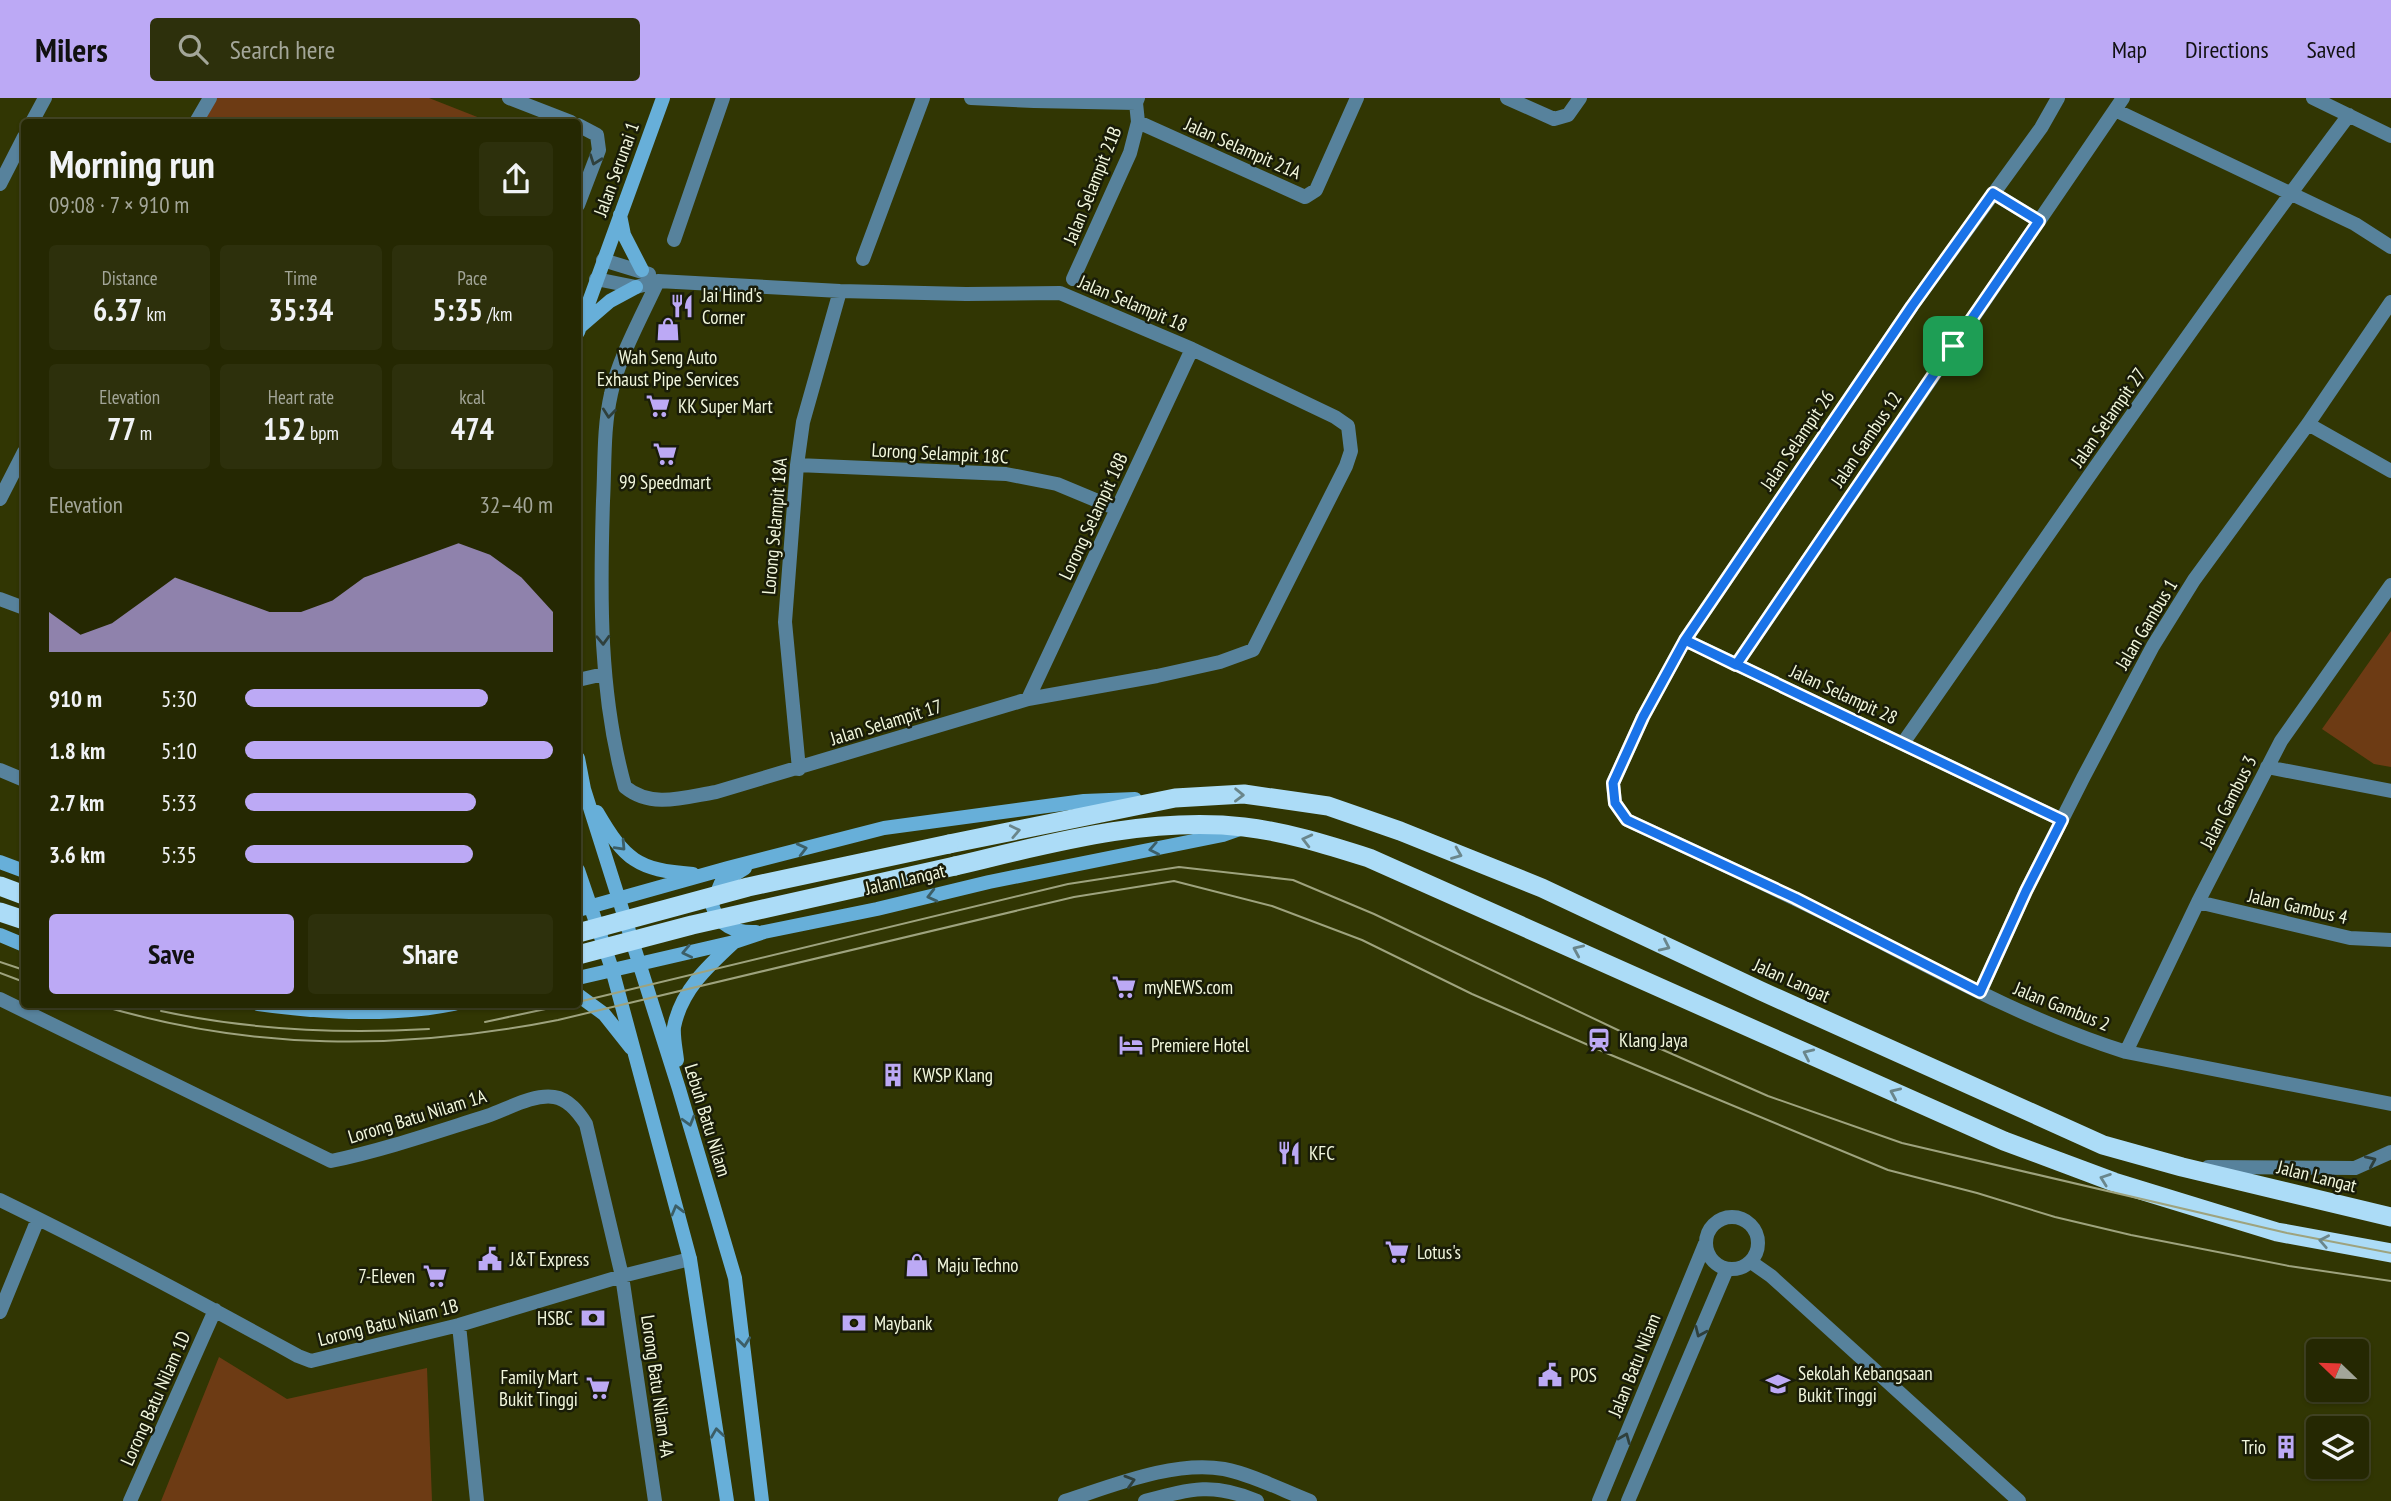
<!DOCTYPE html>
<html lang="en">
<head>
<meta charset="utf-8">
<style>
	:root { --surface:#252802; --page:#2d300c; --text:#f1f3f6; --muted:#a3a699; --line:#424424; --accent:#bca9f5 }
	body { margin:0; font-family:"PT Sans Narrow",sans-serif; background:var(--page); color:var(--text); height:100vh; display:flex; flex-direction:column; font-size:26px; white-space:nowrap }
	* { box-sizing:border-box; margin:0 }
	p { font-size:23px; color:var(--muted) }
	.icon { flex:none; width:38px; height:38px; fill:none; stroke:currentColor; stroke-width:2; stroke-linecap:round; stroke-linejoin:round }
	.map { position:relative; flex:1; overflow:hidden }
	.sheet { position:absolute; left:21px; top:21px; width:560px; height:889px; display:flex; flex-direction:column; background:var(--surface); border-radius:7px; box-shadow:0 2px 5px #0004,0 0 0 2px var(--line) }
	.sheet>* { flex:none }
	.needle { width:46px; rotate:293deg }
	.controls { position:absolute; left:2306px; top:1241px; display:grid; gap:14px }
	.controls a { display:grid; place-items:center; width:63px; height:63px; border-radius:7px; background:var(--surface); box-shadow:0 2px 5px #0004,0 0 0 2px var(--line); font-size:35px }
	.pin { position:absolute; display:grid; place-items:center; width:60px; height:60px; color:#fff; margin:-30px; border-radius:14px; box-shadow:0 4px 10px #0006 }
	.round { display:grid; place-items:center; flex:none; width:74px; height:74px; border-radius:7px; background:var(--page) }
	.overview { display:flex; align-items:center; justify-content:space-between; height:119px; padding:0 28px }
	h1 { font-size:38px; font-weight:700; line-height:52px }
	.figures { display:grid; grid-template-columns:repeat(3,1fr); gap:10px; height:119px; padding:7px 28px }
	.figures div { display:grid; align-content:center; border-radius:7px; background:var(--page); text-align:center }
	.figures b { font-size:30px; font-weight:700 }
	.figures small { font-size:19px; font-weight:400 }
	.figures p { font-size:19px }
	.chart { height:196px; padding:14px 28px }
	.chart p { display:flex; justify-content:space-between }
	.chart svg { width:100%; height:126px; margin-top:7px; fill:var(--accent); opacity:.7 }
	.action { display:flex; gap:14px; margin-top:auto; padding:14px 28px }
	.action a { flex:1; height:80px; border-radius:7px; background:var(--accent); color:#111; font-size:28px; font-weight:700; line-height:80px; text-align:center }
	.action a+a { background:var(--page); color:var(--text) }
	ul { padding:0 28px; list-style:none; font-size:23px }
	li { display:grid; grid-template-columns:112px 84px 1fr; align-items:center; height:52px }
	li i { height:18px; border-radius:9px; background:var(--accent) }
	header { display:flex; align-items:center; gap:42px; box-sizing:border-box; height:98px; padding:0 35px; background:var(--accent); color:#111 }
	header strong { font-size:33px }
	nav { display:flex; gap:38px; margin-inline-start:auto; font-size:24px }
	.search { width:490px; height:63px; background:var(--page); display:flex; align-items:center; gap:18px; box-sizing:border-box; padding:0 24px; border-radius:7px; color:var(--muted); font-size:26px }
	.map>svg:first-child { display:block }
	.green { fill:#6d3b14 }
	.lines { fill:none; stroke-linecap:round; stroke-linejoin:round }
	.minor { stroke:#57829c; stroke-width:14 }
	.tertiary { stroke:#57829c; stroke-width:14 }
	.secondary { stroke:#67afd9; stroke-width:14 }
	.trunk { stroke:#acdcf7; stroke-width:19 }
	.tram { stroke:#9ea37e; stroke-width:2 }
	.trunk-bridge { stroke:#acdcf7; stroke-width:19 }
	.oneway { stroke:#2f403c }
	.oneway2 { stroke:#6a868b }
	.oneway3 { stroke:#3c5e66 }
	.route-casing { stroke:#fff; stroke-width:14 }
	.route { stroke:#1a73e8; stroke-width:9 }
	.labels { text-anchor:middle; stroke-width:5; stroke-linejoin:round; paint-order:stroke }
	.street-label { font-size:19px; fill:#f2f7dd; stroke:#191c08 }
	.poi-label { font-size:19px; fill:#f2f7dd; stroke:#191c08; text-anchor:start }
</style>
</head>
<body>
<header>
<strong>Milers</strong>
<div class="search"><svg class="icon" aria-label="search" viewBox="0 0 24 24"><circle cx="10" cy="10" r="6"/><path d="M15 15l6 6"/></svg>Search here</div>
<nav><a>Map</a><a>Directions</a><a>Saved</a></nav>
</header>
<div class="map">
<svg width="2391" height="1403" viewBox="0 0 2391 1403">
	<rect width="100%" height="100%" fill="#313603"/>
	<path class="green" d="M217 0H429L490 24H203Z
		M2391 533V669L2374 666 2322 631Z
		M219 1259 287 1301 427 1270 432 1403H161Z"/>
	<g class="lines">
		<path class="minor" d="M509 0 571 24
			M971 0 1034 3 1136 5
			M1507 0 1554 21 1568 17 1580 0
			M2058 0 2041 30 1912 208 1685 542 1643 619 1613 685 1615 705 1627 722C1700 756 1773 789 1844 825 1936 872 2027 923 2126 954L2391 1006
			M2313 0 2391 38
			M2115 12 2355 126 2391 149
			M32 24 45 0
			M196 24 210 0
			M1138 24 1305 99 1316 92 1357 0
			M578 27 597 37 599 52 578 107
			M0 86 24 39
			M1993 95 2039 123
			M674 142 723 0
			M863 161 923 0
			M603 162 649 176
			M596 181 636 189 658 183 840 193 966 196 1060 195 1192 251 1335 319 1348 328 1351 353 1346 368 1253 552 1220 564 1157 578 1028 601 716 694C685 699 652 711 625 689 599 596 600 499 603 403 605 368 603 331 611 296 618 261 643 216 658 183
			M1073 181 1130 55 1138 24 1136 5 1138 0
			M2308 326 2391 373
			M797 367 1006 376 1057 386 1117 411
			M0 401 24 354
			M0 501 24 510
			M1685 542 2062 722
			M1736 567 2123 0
			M578 582 604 576
			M1028 601 1192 251
			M1903 645C2050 435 2195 222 2349 17
			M2267 669 2391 693
			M799 671 785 524 797 367 803 324 840 193
			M0 672 24 682
			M2198 804 2350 840 2391 842
			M1980 894 2026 793 2083 680 2153 548 2194 482 2308 326 2391 204
			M0 901 331 1063C384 1052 436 1034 487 1018 508 1011 532 996 554 999 569 1001 579 1015 586 1026L622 1178 655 1403
			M2126 954 2198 804 2281 643 2391 487
			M0 1102C101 1151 200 1204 298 1258L311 1263 459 1227 622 1178 690 1161
			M1706 1145a26 26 0 1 1 52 0a26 26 0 1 1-52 0Z
			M1751 1164 1771 1178 2019 1403
			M0 1214 38 1121
			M459 1227 477 1403
			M130 1403 215 1212
			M1065 1403C1112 1388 1174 1362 1224 1371 1251 1376 1284 1393 1310 1403
			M1145 1403C1190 1391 1213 1384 1257 1403
			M1599 1403 1705 1146
			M1628 1403 1727 1171"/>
		<path class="tertiary" d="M2208 1069 2355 1070 2391 1054"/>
		<path class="secondary" d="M620 117 624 137 642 172
			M581 228 610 203 636 189
			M578 234 663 0
			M578 660 584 691 679 991 735 1180 762 1403
			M597 714C625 762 637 772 693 776
			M0 764 24 773
			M745 770 721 785 712 807C718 827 735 835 756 834
			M578 772 612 871 690 1161 727 1403
			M578 812 728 770 884 730 1084 703 1135 701
			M0 837 24 847
			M578 880 734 844 764 834 877 811 989 784 1223 737 1240 731
			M578 897 604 916 631 950
			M258 906C322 915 389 919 454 906
			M677 962C676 952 673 939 674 929 681 893 707 869 733 845"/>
		<path class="trunk" d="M949 746 1175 700 1244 696 1328 708 1400 733 1542 790 1761 893 2103 1047 2182 1069 2391 1119
			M955 768C1048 746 1148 718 1244 729 1287 734 1328 747 1369 760L2004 1043 2114 1084 2277 1134 2391 1155
			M0 788 24 797
			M0 814 24 822"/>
		<path class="tram" d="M0 864 24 872
			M0 875 24 884
			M578 904 1068 786 1179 769 1293 782 1374 816 1622 934 1768 998 1902 1045 2287 1135 2391 1155
			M96 906C249 953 402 953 558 922L1074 799 1174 783 1272 808 1362 842 1472 896 1611 957 1888 1072 1977 1095 2055 1119 2131 1137 2289 1168 2391 1183
			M161 913C249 932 340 936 429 931
			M485 924 569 906"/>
		<path class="trunk-bridge" d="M578 835 748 789 949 746
			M578 857 692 827 955 768"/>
	</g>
	<defs><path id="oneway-chevron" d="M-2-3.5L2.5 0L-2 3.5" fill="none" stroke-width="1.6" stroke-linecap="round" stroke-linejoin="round" transform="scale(1.75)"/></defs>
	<g class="oneway">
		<use href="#oneway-chevron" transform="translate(595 62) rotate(110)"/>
		<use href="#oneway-chevron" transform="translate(609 315) rotate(96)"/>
		<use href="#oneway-chevron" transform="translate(603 542) rotate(88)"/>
		<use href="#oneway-chevron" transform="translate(2371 1063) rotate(-24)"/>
		<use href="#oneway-chevron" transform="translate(1700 1234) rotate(114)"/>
		<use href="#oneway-chevron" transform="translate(1625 1340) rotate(-68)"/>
		<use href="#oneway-chevron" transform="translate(1130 1383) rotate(-17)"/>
	</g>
	<g class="oneway2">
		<use href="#oneway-chevron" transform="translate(1239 697) rotate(1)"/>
		<use href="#oneway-chevron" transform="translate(1015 733) rotate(-12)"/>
		<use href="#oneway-chevron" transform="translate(1307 742) rotate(-166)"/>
		<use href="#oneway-chevron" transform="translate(1457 756) rotate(22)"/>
		<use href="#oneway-chevron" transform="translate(1665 848) rotate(25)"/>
		<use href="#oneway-chevron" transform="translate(1578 852) rotate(-156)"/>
		<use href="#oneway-chevron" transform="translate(1808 956) rotate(-155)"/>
		<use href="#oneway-chevron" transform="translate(1895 995) rotate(-156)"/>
		<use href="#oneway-chevron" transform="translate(2105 1081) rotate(-160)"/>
		<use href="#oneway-chevron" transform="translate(2324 1143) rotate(-169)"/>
	</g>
	<g class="oneway3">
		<use href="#oneway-chevron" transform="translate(621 748) rotate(47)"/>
		<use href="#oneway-chevron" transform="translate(802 751) rotate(-14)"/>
		<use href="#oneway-chevron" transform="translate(1154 751) rotate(169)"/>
		<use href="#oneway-chevron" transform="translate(932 798) rotate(166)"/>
		<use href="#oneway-chevron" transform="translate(687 854) rotate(168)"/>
		<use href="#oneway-chevron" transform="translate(689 1023) rotate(74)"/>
		<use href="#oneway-chevron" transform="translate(677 1112) rotate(-105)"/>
		<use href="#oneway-chevron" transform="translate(744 1244) rotate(83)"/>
		<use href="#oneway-chevron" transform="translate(717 1335) rotate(-98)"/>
	</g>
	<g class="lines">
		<g class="route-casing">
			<path id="route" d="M1953 248 1736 567 1685 542 1643 619 1613 685 1615 705 1627 722 1795 800 1980 894 2026 793 2062 722C1936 662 1810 602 1685 542L1912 208 1993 95 2039 123 1953 248"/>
		</g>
		<use href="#route" class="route"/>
	</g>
	<defs>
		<g id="restaurant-bare" transform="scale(1.89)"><path d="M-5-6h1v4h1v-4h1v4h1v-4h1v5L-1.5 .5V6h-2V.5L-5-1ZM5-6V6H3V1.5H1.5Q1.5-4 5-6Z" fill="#bca9f5" stroke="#191c08" stroke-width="2.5" paint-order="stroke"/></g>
		<g id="shop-bare" transform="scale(1.89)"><path d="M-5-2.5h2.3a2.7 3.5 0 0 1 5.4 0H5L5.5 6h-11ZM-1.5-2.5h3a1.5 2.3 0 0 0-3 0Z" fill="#bca9f5" stroke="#191c08" stroke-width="2.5" paint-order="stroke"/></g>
		<g id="supermarket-bare" transform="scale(1.89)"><path d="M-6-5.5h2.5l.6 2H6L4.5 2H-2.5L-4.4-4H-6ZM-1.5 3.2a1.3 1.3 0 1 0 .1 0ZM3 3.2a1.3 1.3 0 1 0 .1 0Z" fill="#bca9f5" stroke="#191c08" stroke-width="2.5" paint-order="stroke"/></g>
		<g id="station-bare" transform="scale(1.89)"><path d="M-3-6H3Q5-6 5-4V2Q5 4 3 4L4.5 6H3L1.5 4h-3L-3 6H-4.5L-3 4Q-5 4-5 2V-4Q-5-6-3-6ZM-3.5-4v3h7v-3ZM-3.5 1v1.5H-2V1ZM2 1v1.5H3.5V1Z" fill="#bca9f5" stroke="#191c08" stroke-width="2.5" paint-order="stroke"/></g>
		<g id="hotel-bare" transform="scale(1.89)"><path d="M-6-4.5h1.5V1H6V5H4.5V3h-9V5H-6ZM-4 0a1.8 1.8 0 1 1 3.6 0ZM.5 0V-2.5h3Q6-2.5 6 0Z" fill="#bca9f5" stroke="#191c08" stroke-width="2.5" paint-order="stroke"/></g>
		<g id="building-bare" transform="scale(1.89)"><path d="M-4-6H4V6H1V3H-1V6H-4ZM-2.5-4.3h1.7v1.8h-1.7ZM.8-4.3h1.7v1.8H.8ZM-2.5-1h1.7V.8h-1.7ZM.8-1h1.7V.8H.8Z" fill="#bca9f5" stroke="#191c08" stroke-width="2.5" paint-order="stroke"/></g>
		<g id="civic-bare" transform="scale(1.89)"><path d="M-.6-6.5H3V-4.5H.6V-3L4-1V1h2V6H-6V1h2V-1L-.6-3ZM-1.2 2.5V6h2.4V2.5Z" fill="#bca9f5" stroke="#191c08" stroke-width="2.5" paint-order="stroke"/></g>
		<g id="bank-bare" transform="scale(1.89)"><path d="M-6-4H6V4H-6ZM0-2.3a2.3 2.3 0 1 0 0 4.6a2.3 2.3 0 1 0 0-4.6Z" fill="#bca9f5" stroke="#191c08" stroke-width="2.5" paint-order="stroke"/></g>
		<g id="school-bare" transform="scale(1.89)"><path d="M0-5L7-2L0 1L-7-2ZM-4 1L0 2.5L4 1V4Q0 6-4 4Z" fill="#bca9f5" stroke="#191c08" stroke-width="2.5" paint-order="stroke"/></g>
	</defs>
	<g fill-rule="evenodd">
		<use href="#restaurant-bare" x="682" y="208"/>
		<use href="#shop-bare" x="668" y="231"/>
		<use href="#supermarket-bare" x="658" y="308"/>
		<use href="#supermarket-bare" x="665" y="356"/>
		<use href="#supermarket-bare" x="1124" y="889"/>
		<use href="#station-bare" x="1599" y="942"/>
		<use href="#hotel-bare" x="1131" y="947"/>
		<use href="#building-bare" x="893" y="977"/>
		<use href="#restaurant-bare" x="1289" y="1055"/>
		<use href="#supermarket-bare" x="1397" y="1154"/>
		<use href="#civic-bare" x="490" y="1161"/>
		<use href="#shop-bare" x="917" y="1167"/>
		<use href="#supermarket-bare" x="435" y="1178"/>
		<use href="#bank-bare" x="593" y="1220"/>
		<use href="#bank-bare" x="854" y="1225"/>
		<use href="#civic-bare" x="1550" y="1277"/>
		<use href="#school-bare" x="1778" y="1286"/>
		<use href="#supermarket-bare" x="598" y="1290"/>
		<use href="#building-bare" x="2286" y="1349"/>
	</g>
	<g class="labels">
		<g class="street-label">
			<text transform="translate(1243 50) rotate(24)" y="7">Jalan Selampit 21A</text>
			<text transform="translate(616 71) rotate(-70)" y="7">Jalan Serunai 1</text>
			<text transform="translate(1092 87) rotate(-68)" y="7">Jalan Selampit 21B</text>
			<text transform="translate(1133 205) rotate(23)" y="7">Jalan Selampit 18</text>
			<text transform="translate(2108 319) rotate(-55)" y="7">Jalan Selampit 27</text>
			<text transform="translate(1866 341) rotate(-56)" y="7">Jalan Gambus 12</text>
			<text transform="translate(1797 342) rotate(-56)" y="7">Jalan Selampit 26</text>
			<text transform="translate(940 355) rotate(3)" y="7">Lorong Selampit 18C</text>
			<text transform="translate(1093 418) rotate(-65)" y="7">Lorong Selampit 18B</text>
			<text transform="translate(774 428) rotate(-85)" y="7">Lorong Selampit 18A</text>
			<text transform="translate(2146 526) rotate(-59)" y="7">Jalan Gambus 1</text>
			<text transform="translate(1844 596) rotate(25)" y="7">Jalan Selampit 28</text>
			<text transform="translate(886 624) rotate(-17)" y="7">Jalan Selampit 17</text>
			<text transform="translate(2228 704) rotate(-63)" y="7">Jalan Gambus 3</text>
			<text transform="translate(905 781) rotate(-13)" y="7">Jalan Langat</text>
			<text transform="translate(2298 808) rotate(13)" y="7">Jalan Gambus 4</text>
			<text transform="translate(1792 882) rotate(24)" y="7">Jalan Langat</text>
			<text transform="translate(2062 908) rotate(22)" y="7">Jalan Gambus 2</text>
			<text transform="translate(417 1018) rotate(-17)" y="7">Lorong Batu Nilam 1A</text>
			<text transform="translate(708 1022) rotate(73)" y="7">Lebuh Batu Nilam</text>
			<text transform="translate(2317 1078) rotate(14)" y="7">Jalan Langat</text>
			<text transform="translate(388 1224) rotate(-14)" y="7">Lorong Batu Nilam 1B</text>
			<text transform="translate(1634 1267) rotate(-68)" y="7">Jalan Batu Nilam</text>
			<text transform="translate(658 1288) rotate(82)" y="7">Lorong Batu Nilam 4A</text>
			<text transform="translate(155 1300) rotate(-66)" y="7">Lorong Batu Nilam 1D</text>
		</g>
		<g class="poi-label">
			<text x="702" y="204">Jai Hind's<tspan x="702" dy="22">Corner</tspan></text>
			<text x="668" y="266" text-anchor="middle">Wah Seng Auto<tspan x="668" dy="22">Exhaust Pipe Services</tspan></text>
			<text x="678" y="315">KK Super Mart</text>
			<text x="665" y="391" text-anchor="middle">99 Speedmart</text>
			<text x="1144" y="896">myNEWS.com</text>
			<text x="1619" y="949">Klang Jaya</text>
			<text x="1151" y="954">Premiere Hotel</text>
			<text x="913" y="984">KWSP Klang</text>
			<text x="1309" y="1062">KFC</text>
			<text x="1417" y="1161">Lotus's</text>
			<text x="510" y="1168">J&amp;T Express</text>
			<text x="937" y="1174">Maju Techno</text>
			<text x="415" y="1185" text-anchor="end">7-Eleven</text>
			<text x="573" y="1227" text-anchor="end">HSBC</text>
			<text x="874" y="1232">Maybank</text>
			<text x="1798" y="1282">Sekolah Kebangsaan<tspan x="1798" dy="22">Bukit Tinggi</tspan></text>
			<text x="1570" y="1284">POS</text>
			<text x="578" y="1286" text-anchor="end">Family Mart<tspan x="578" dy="22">Bukit Tinggi</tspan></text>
			<text x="2266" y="1356" text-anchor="end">Trio</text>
		</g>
	</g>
</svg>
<div class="controls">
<a><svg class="needle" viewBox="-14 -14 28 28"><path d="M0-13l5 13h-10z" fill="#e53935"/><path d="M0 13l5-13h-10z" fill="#a3a699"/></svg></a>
<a><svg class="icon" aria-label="layers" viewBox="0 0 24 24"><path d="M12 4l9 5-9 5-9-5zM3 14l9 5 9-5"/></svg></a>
</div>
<div class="pin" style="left:1953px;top:248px;background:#1e9e55"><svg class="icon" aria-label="arrive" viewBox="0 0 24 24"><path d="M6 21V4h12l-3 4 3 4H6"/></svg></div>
<section class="sheet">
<div class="overview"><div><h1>Morning run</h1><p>09:08 · 7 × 910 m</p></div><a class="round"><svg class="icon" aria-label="share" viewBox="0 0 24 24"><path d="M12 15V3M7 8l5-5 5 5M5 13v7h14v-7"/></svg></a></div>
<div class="figures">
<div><p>Distance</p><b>6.37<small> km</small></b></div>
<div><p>Time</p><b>35:34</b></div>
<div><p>Pace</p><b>5:35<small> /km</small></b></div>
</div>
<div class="figures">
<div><p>Elevation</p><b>77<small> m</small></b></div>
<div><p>Heart rate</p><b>152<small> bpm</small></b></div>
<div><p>kcal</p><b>474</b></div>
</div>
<div class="chart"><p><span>Elevation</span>32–40 m</p>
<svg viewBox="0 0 160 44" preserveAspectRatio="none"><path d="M0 44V30L10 38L20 34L30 26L40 18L50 22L60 26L70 30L80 30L90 26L100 18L110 14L120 10L130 6L140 10L150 18L160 30V44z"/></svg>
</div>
<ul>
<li><b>910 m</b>5:30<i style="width:79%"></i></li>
<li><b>1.8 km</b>5:10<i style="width:100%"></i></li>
<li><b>2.7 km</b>5:33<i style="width:75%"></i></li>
<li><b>3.6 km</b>5:35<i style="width:74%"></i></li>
</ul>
<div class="action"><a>Save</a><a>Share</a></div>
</section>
</div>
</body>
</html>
